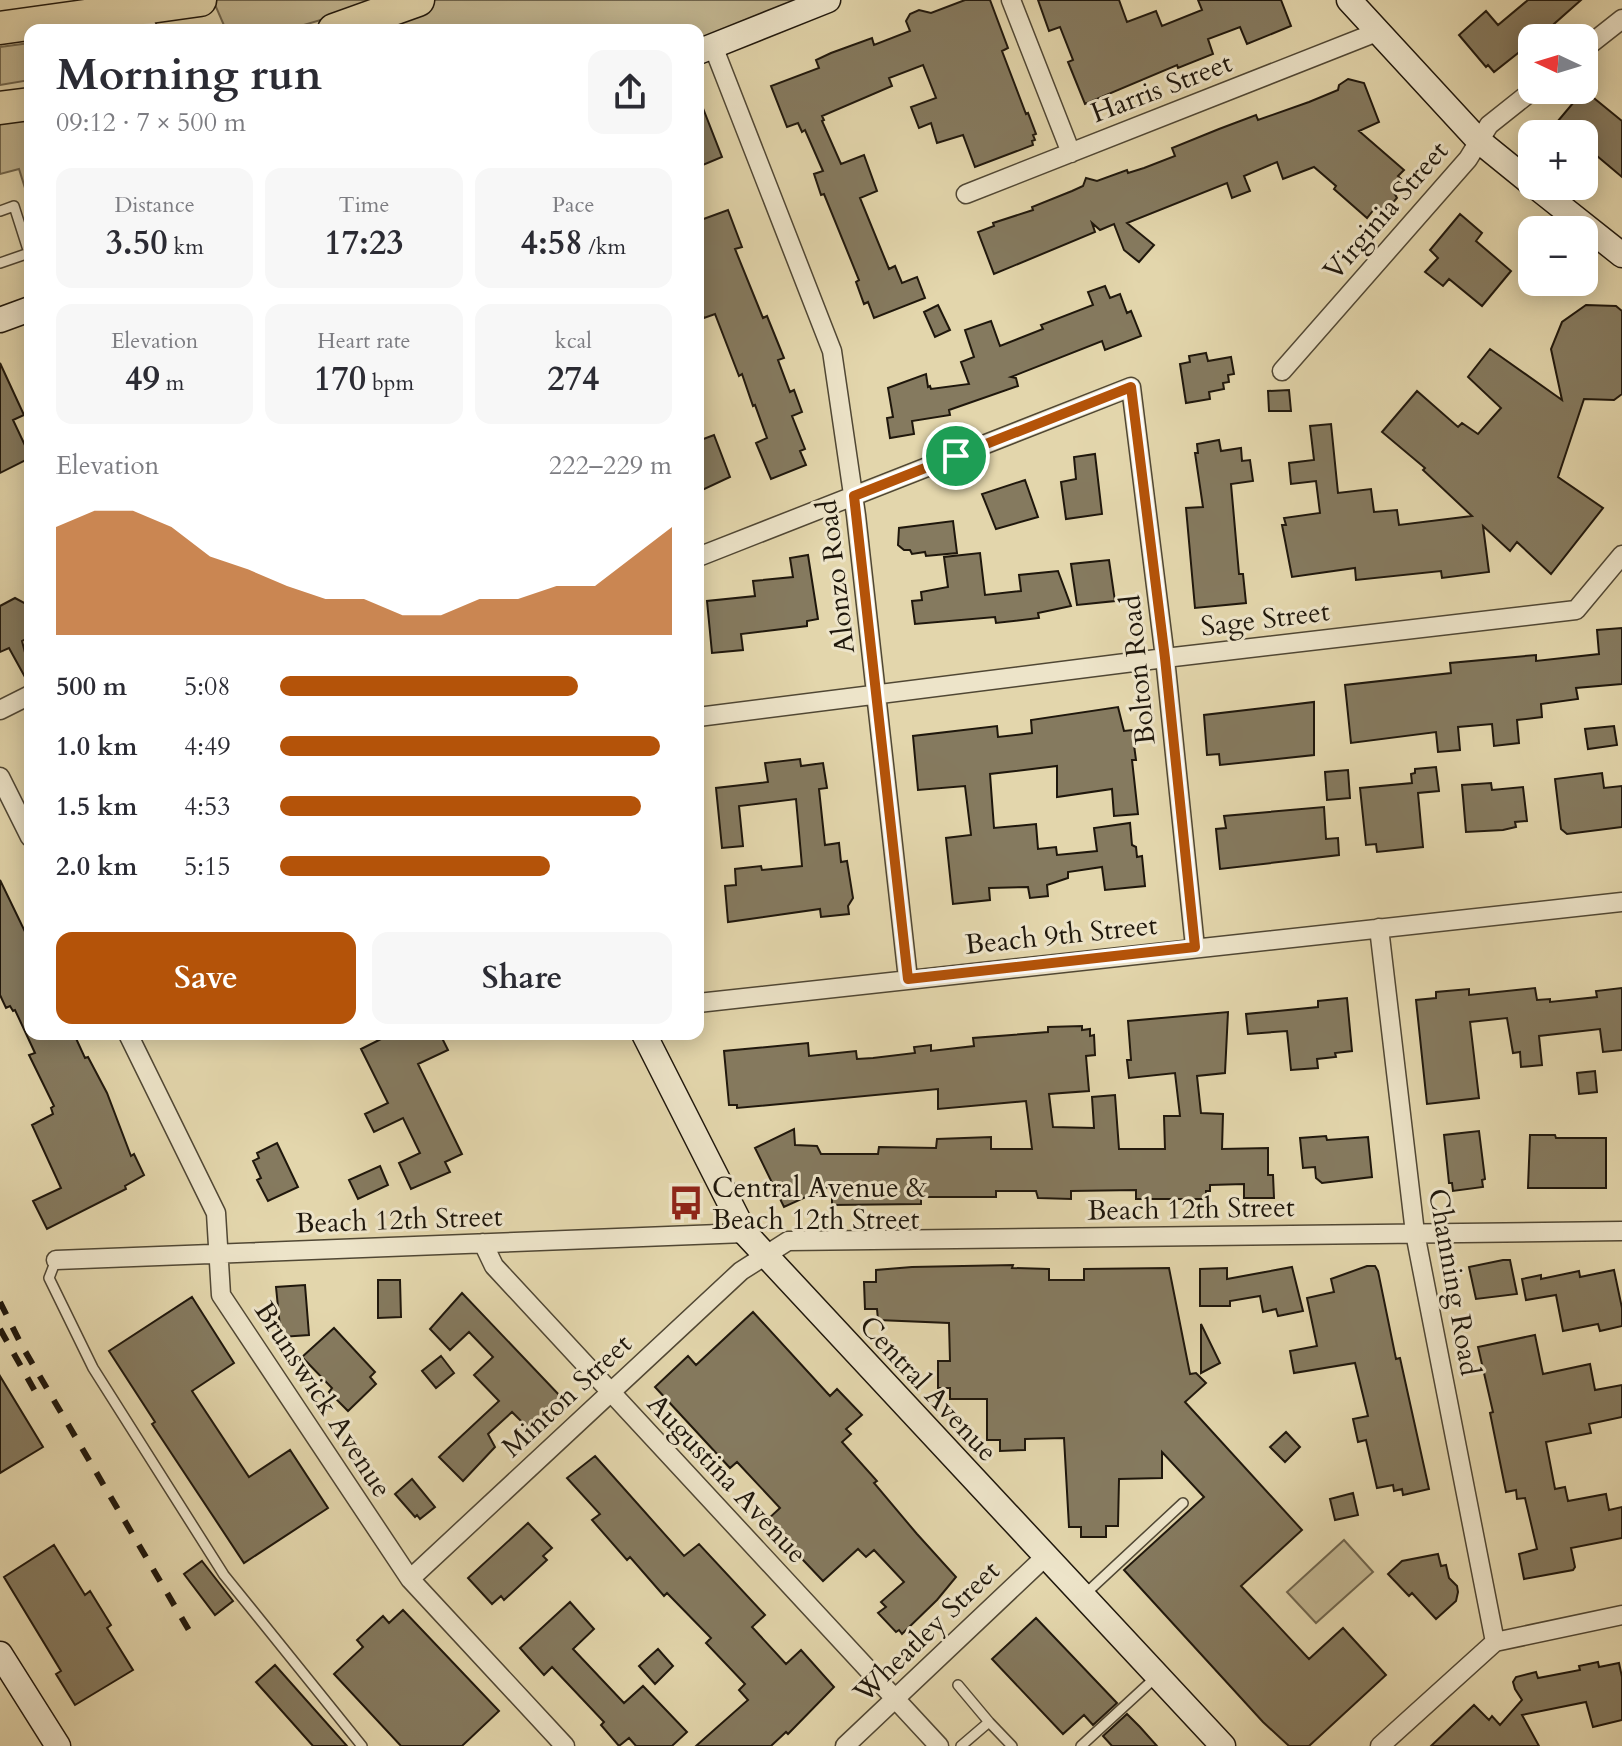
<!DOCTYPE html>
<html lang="en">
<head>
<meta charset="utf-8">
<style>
	:root { --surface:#fff; --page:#f7f7f7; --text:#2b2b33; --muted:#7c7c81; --accent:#b45309 }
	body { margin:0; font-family:Cardo,serif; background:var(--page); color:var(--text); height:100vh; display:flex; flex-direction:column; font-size:30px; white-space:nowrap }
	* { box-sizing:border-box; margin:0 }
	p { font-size:26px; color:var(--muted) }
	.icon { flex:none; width:44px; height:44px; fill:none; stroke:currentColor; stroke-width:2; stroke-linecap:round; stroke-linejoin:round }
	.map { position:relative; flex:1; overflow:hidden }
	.details { position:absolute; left:24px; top:24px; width:680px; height:1016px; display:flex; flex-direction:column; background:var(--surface); border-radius:16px; box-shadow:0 4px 20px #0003 }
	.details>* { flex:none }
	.needle { width:52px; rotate:274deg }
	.tools { position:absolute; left:1518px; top:24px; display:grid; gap:16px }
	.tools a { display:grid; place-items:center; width:80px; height:80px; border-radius:16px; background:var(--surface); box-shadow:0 4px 20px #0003; font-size:40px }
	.pin { position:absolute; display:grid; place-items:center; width:68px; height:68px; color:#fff; margin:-34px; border:4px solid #fff; border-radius:50%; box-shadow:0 2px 8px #0007 }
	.round { display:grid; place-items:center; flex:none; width:84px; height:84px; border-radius:16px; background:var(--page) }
	.overview { display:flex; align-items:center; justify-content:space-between; height:136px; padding:0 32px }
	h1 { font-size:44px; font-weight:700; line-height:60px }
	.stats { display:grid; grid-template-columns:repeat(3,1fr); gap:12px; height:136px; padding:8px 32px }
	.stats div { display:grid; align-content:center; border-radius:16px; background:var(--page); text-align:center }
	.stats b { font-size:34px; font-weight:700 }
	.stats small { font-size:22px; font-weight:400 }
	.stats p { font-size:22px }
	.chart { height:224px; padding:16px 32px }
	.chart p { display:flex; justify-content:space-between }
	.chart svg { width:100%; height:144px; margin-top:8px; fill:var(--accent); opacity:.7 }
	.action { display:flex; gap:16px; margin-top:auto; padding:16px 32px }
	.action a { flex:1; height:92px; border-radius:16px; background:var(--accent); color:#fff; font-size:32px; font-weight:700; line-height:92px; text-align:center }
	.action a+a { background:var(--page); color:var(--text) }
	ul { padding:0 32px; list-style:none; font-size:26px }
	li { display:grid; grid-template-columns:128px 96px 1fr; align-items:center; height:60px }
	li i { height:20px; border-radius:10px; background:var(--accent) }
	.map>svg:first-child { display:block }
	.green { fill:#c2b691; stroke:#70664e; stroke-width:2 }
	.building { fill:#857a5f; stroke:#1f170c; stroke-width:2 }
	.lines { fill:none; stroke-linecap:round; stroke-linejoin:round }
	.lane-casing { stroke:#504734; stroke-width:12 }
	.street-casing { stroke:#504734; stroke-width:21 }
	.secondary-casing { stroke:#1f170c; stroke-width:27 }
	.highway-casing { stroke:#1f170c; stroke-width:35 }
	.lane { stroke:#ede4c9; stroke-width:9 }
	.street { stroke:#ede4c9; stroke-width:18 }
	.secondary { stroke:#ede4c9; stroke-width:24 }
	.highway { stroke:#e3d6ac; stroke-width:32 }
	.rail { stroke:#1f170c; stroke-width:6; stroke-dasharray:14 14; stroke-linecap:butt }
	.route-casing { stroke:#fff; stroke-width:16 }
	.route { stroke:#b45309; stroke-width:10 }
	.labels { text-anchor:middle; stroke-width:6; stroke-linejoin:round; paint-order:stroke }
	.street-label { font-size:28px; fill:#1f170c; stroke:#ede4c9 }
	.poi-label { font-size:28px; fill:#1f170c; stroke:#ede4c9; text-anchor:start }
</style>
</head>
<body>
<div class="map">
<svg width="1622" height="1746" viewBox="0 0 1622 1746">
	<rect width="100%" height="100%" fill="#e3d6ac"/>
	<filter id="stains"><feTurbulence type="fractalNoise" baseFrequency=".0025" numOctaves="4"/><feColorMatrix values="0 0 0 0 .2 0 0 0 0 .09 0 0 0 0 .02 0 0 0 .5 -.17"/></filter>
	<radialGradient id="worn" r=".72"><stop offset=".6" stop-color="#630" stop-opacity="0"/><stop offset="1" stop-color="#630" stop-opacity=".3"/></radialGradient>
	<path class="green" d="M213 0H388L287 30H226Z
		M424 0H818L698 47V30H323Z
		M30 43V80L0 85V47Z
		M30 118V204L19 169 0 174V122Z
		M1344 1540 1373 1572 1316 1623 1287 1592Z"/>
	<path class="building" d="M965 0H990L1008 48 1002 51 1026 114 1028 113 1036 134 1033 135 1035 140 1032 141 1033 145 975 167 963 135 937 143 931 123 919 128 911 107 936 98 923 65 889 78 892 86 822 116 824 120 822 121 841 164 864 155 877 191 860 198 889 269 895 266 902 283 917 277 925 298 874 318 868 302 864 304 856 282 859 280 824 194 821 195 814 174 823 171 805 130 802 132 798 123 787 127 771 86 819 68 816 60 831 53 872 38 874 45 910 31 906 21 910 14 919 10 931 13Z
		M1038 0H1119L1127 22 1156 11 1162 26 1202 10 1198 0H1281L1291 26 1247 44 1240 27 1208 39 1213 54 1178 68 1177 65 1085 104 1068 62 1073 60 1060 27 1049 31Z
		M1528 0H1581L1554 24 1557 28 1546 38H1532V42L1494 72 1488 65 1486 67 1459 35 1486 11 1498 25Z
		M1348 79 1364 83 1379 122 1359 131 1404 170 1398 176 1401 179 1392 189 1397 198 1385 212 1380 208 1378 210 1375 208 1367 218 1334 189 1336 186 1314 167 1283 179 1277 162 1244 176 1250 191 1232 198 1227 183 1127 223 1154 245 1139 262 1124 250 1114 224 1100 230 1092 223 1095 232 994 274 978 232 994 226 993 223 1033 210 1032 207 1072 191 1083 186 1086 178 1097 181 1127 170 1128 173 1144 168 1175 156 1172 148 1219 129 1256 115 1258 120 1309 102 1338 90 1339 85Z
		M1584 90 1622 121V177L1584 145V134H1547Z
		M699 98 722 157 698 167V99Z
		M728 210 742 247 735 249 763 318 767 316 784 358 778 360 790 392 794 390 802 412 792 416 805 449 800 451 806 465 771 479 756 443 767 438 755 405 753 406 742 374 739 376 715 314 704 318 698 305V221Z
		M1460 214 1482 233 1476 241 1511 271 1482 306 1449 279 1443 286 1425 272 1438 258 1430 250Z
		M1105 286 1110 298 1120 294 1127 313 1131 311 1141 336 1105 350 1102 341 1011 377 1016 378 1018 386 949 410 950 415 912 421 914 434 890 438 887 418 893 417 888 388 926 374 928 387 930 386 931 389 969 384 961 362 974 357 965 330 991 321 1000 346 1043 329 1041 325 1093 305 1088 292Z
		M938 305 950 330 935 337 924 312Z
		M1586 305 1616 306 1622 311V394L1614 400 1584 399 1558 477 1603 508 1551 574 1517 542 1510 551 1483 526 1489 572 1442 578 1441 571 1356 580 1355 568 1292 577 1282 525H1286L1284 518 1320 513 1316 481 1291 484 1289 463 1314 460 1310 426 1331 424 1338 493 1371 489 1374 512 1397 510 1399 525 1472 516 1423 470 1425 468 1382 432 1417 391 1458 427 1462 423 1478 434 1501 408 1468 377 1490 349 1562 400 1551 349 1562 322Z
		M1206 353 1208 361 1231 357 1234 374 1228 375 1229 382 1223 383 1224 389 1209 392 1210 399 1186 403 1180 364 1190 362 1189 356Z
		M0 363 24 415 13 420 30 456V458L0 473Z
		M1289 390 1291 411H1269L1268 391Z
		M714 435 730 477 698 492V441Z
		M1219 440 1221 451 1241 448 1242 461 1250 460 1253 481 1231 484 1239 574H1243L1246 603 1195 608 1186 508 1203 507 1195 453H1198L1197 444Z
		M1095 454 1102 514 1066 519 1061 482 1076 479 1074 457Z
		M1025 480 1038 517 996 529 982 494Z
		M953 521 957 553 926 556 925 552 912 554 910 550H904L898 545 899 528Z
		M980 553 985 595 1021 591 1019 575 1058 571 1071 606 1038 613 1039 618 996 623 995 617 915 624 912 601 922 600 921 592 948 587 944 557Z
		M808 555 818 619 807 621V626L741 634 743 650 712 653 707 601 755 596 753 581 793 577 790 558Z
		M1109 560 1115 601 1077 605 1071 564Z
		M15 598 30 606V637L22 641 30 672 25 677 9 648 0 652V606Z
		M1622 628V684L1576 688 1578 699 1541 704 1542 717 1517 720 1519 743 1494 746 1492 724 1458 727 1460 750 1438 752 1436 732 1351 743 1345 685 1451 673 1450 663 1536 655V661L1599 654 1597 630Z
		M1314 702V755L1220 765 1219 754 1207 755 1204 715Z
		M1118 707 1124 731 1132 730 1136 760H1132L1138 814 1114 816 1112 789 1057 797V766L990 774 994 828 1036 824 1038 849 1056 847 1057 855 1097 851 1094 828 1130 823 1132 845 1136 847 1137 857 1142 856 1145 886 1105 890 1102 867 1068 872V878L1047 885 1048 896 1030 898 1028 887 989 888 990 900 953 904 946 838 971 835 965 786 918 790 913 736 997 726 998 737 1032 733 1031 720Z
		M1614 726 1617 745 1588 749 1585 729Z
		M800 759 801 766 823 763 827 788 819 789 825 845 839 843 841 862 847 861 853 898 848 906 849 914 821 917 820 909 728 922 725 886 736 885 735 869 761 866 762 870 802 866 796 799 739 806 743 846 722 848 716 788 768 782 765 763Z
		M1436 767 1439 791 1418 793 1423 847 1377 852 1376 844 1366 845 1360 788 1412 783 1411 774 1415 773V769Z
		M1348 770 1350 798 1327 800 1325 772Z
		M1602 773 1604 788 1622 786V827L1567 834 1561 829 1555 779Z
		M1491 783 1492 790 1523 787 1527 821 1515 822 1516 827 1503 830 1466 832 1462 785Z
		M1324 807 1326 839 1338 838 1339 855 1220 869 1216 829 1226 828 1224 816Z
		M0 880 30 942V1034H74L85 1058 88 1057 107 1093 131 1156 134 1154 144 1175 125 1186 126 1189 47 1229 33 1201 61 1188 32 1125 53 1114 51 1108 54 1106 29 1055 35 1053 15 1010 13 1011 10 1006 6 1008 0 995Z
		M1535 988 1537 1000 1550 999V1002L1597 997 1596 991 1622 988V1050L1603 1052 1600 1029 1539 1036 1542 1065 1521 1067 1520 1052 1513 1053 1507 1018 1470 1022 1479 1098 1427 1104 1416 1000 1436 998V992L1469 989V995Z
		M1347 998 1352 1051 1335 1053 1336 1057 1317 1059 1318 1068 1291 1070 1287 1031 1248 1034 1246 1014 1318 1007V1001Z
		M1228 1012 1225 1073 1197 1076 1201 1113 1223 1114 1222 1149 1268 1148V1175H1273L1274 1198H1244V1184L1210 1185V1191H1206V1199H1136V1190L1071 1191V1199L1038 1198 1036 1191H996V1197H921V1204L832 1205V1185L784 1207 755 1148 794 1129 795 1145 817 1146 821 1154H878L879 1147 936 1148 937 1139 991 1137V1149H1032L1026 1101 938 1109V1089L737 1108V1105H729L724 1051 808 1043 809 1056 856 1051 857 1059 873 1058 915 1053 914 1047 931 1045V1051L974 1046 973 1038 1048 1032V1027L1082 1026V1030L1090 1029V1036L1094 1035 1095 1055 1086 1056 1089 1091 1049 1094 1053 1127 1094 1128 1092 1097 1115 1095 1119 1149H1165L1164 1116H1180L1175 1073 1129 1078 1127 1060H1131L1128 1021Z
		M391 1034H440L448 1050 418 1064 462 1154 445 1162 450 1172 411 1189 399 1163 420 1153 403 1118 374 1132 365 1114 388 1103 361 1049Z
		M1595 1071 1597 1092 1579 1094 1577 1073Z
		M1479 1131 1485 1179 1482 1180 1483 1187 1453 1191 1452 1183H1449L1444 1135Z
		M1530 1135H1555L1556 1138H1606V1188H1528Z
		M1326 1136 1327 1140 1368 1137 1372 1177 1322 1183 1316 1178 1315 1167 1303 1168 1300 1138Z
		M277 1143 298 1187 268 1201 257 1180 261 1178 253 1161 259 1158 257 1153Z
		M380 1166 388 1185 358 1199 349 1180Z
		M1503 1260H1510L1517 1294 1476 1299 1469 1267Z
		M1013 1265 1012 1268 1049 1269V1280H1084V1269L1169 1268 1190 1374 1196 1373 1206 1383 1185 1402 1302 1530 1241 1586 1309 1659 1343 1628 1386 1675 1309 1746H1289L1263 1722 1124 1570 1204 1497 1162 1452V1478L1119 1479 1118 1526H1106V1537H1081V1527H1069L1064 1438 1025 1439V1450L1000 1451V1440H987V1399H950V1388H938V1361H950L949 1323 878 1320 877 1309H865L864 1282H876V1270L912 1267Z
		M1367 1266H1375L1378 1271 1396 1359 1400 1358 1429 1489 1403 1495 1402 1489 1394 1491 1393 1485 1377 1488 1366 1440 1358 1442 1353 1419 1368 1416 1355 1363 1294 1373 1290 1351 1317 1346 1307 1298 1334 1292 1331 1279Z
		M1292 1267 1303 1311 1278 1316 1276 1309 1263 1312 1260 1296 1230 1301V1306H1200V1269L1227 1268V1279Z
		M1614 1270 1622 1308V1326L1600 1331 1598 1324 1563 1331 1556 1295 1526 1300 1522 1279 1541 1275V1279L1579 1271 1580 1277Z
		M378 1280H400L401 1317 378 1318Z
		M305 1285 309 1335 281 1337 276 1287Z
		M462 1293 562 1398 544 1416 542 1414 527 1427 512 1412 488 1434 495 1447 463 1481 439 1457 499 1401 474 1375 493 1357 469 1332 450 1350 430 1329Z
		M192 1297 234 1363 192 1391 249 1477 290 1450 328 1508 244 1563 152 1424 155 1422 109 1351Z
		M753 1312 830 1396 837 1389 862 1415 846 1429 851 1434 842 1442 877 1481 874 1483 917 1534 956 1577 937 1600 902 1634 899 1630 896 1632 878 1613 886 1607 881 1602 904 1582 874 1550 866 1557 858 1549 823 1581 766 1521 780 1508 737 1462 730 1468 655 1387 688 1356 696 1365Z
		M1201 1324 1220 1363 1201 1373Z
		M334 1328 375 1372 370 1377 376 1384 348 1411 329 1392 332 1388 302 1357Z
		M1535 1335 1543 1374 1590 1364 1595 1390 1622 1385V1417L1589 1424 1591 1433 1546 1442 1555 1489 1565 1487 1568 1501 1606 1494 1609 1510 1622 1507V1538L1571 1548 1575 1567 1573 1570 1524 1579 1519 1554 1537 1549 1525 1498 1517 1499 1516 1490 1506 1492 1490 1413 1493 1412 1478 1347Z
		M441 1356 454 1373 436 1388 422 1371Z
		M0 1376 43 1447 0 1473Z
		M1286 1432 1300 1447 1285 1462 1270 1447Z
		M595 1456 684 1556 699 1544 765 1615 752 1627 786 1664 801 1650 834 1687 788 1734 786 1732 771 1746H696L748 1700 739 1690 745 1684 706 1643 711 1638 667 1593 664 1596 630 1557 627 1560 592 1520 600 1514 567 1478Z
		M412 1479 435 1507 420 1519 417 1515 415 1517 395 1494Z
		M1353 1493 1358 1515 1335 1520 1330 1499Z
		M528 1523 552 1548 543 1556 547 1560 504 1600 501 1596 492 1604 468 1578Z
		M54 1545 85 1595 90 1591 111 1625 107 1628 133 1670 75 1705 56 1674 61 1671 4 1577Z
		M1438 1554 1441 1566 1446 1565 1449 1578 1457 1586 1458 1592 1456 1601 1436 1619 1412 1593 1409 1596 1388 1574 1402 1561Z
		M202 1561 233 1601 215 1615 184 1574Z
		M570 1602 594 1629 573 1649 624 1703 643 1686 687 1732 672 1746H636L629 1738 619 1746 601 1725 604 1722 552 1667 544 1675 520 1648Z
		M403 1610 499 1711 462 1746H401L334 1674 363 1647 357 1640 383 1616 389 1623Z
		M1036 1618 1117 1703 1093 1725 1084 1715 1063 1734 992 1659Z
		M658 1649 673 1666 655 1684 639 1666Z
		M1598 1662 1599 1667 1619 1663 1622 1677V1720L1593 1727 1586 1702 1522 1715 1539 1746H1431L1474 1705 1489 1720 1492 1716 1500 1725 1522 1700 1515 1689 1513 1682 1516 1677 1536 1672 1538 1678 1580 1670 1579 1666Z
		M275 1665 347 1746H313L256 1682Z
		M1127 1714 1140 1727 1157 1746H1112L1103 1736Z"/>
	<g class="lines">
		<g class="lane-casing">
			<path id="lane" d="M0 211 14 206 29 253 0 263
				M56 1260 49 1278 93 1368 224 1575 362 1746
				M1083 1596 1183 1503
				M958 1685 989 1722 961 1746
				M989 1722 1012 1746
				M1081 1746 1155 1678"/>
		</g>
		<g class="street-casing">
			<path id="street" d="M1011 0 1071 153
				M713 46 832 351 856 515 908 979
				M1584 49 1622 19
				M966 194 1377 32
				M1282 371 1468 159 1489 125 1533 90
				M698 557 1131 387 1165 658 1195 947
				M0 710 30 695
				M698 717 1165 658 1576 610 1622 555
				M0 777 30 837
				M1379 928 1415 1233 1495 1642
				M698 1003 1622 902
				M128 1034 216 1213 221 1295 410 1579 565 1746
				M483 1243 494 1266 939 1746
				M56 1260 745 1233
				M410 1579 741 1271 788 1241 1622 1231
				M845 1746 1046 1556
				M1380 1746 1495 1642 1622 1615"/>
		</g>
		<g class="secondary-casing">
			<path id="secondary" d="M131 0 145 30
				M1349 0 1479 141 1532 184
				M698 52 828 0
				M1535 186 1622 255
				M0 320 30 309
				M644 1034 745 1233 1223 1746
				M0 1654 58 1746"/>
		</g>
		<g class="highway-casing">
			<path id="highway" d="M0 28 200 0
				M334 30 418 0
				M0 108 30 104"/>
		</g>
		<use href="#lane" class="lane"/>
		<use href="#street" class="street"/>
		<use href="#secondary" class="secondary"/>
		<use href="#highway" class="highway"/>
		<path class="rail" d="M0 1302 22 1346 190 1632
			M0 1329 41 1402"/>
	</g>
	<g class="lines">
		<g class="route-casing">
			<path id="route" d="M1131 387 1165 658 1195 947 908 979 854 496Z"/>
		</g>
		<use href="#route" class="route"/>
	</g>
	<defs>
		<g id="bus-bare" transform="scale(2.76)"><path d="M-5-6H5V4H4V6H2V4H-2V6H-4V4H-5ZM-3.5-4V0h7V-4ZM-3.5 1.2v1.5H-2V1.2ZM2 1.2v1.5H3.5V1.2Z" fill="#8f2418" stroke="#ede4c9" stroke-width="2.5" paint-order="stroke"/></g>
	</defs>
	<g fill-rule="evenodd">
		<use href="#bus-bare" x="686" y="1203"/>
	</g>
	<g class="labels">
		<g class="street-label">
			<text transform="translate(1161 87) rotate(-21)" y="10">Harris Street</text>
			<text transform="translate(1385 210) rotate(-49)" y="10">Virginia Street</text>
			<text transform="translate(835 577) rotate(-97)" y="10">Alonzo Road</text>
			<text transform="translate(1265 618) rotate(-7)" y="10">Sage Street</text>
			<text transform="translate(1137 670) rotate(-96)" y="10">Bolton Road</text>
			<text transform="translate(1061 934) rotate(-6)" y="10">Beach 9th Street</text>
			<text transform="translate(1191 1208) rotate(-1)" y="10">Beach 12th Street</text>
			<text transform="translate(399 1219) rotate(-2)" y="10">Beach 12th Street</text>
			<text transform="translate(1455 1282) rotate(80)" y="10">Channing Road</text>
			<text transform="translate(929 1388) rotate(47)" y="10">Central Avenue</text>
			<text transform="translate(566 1395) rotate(-43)" y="10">Minton Street</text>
			<text transform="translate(324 1399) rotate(57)" y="10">Brunswick Avenue</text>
			<text transform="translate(728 1478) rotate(47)" y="10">Augustina Avenue</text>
			<text transform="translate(926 1631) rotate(-44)" y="10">Wheatley Street</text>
		</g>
		<g class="poi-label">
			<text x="712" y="1197">Central Avenue &amp;<tspan x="712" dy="32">Beach 12th Street</tspan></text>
		</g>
	</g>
	<rect width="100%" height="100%" filter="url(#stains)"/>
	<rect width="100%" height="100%" fill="url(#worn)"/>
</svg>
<div class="tools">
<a><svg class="needle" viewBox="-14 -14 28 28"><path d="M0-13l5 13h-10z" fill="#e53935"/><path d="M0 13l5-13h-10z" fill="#7c7c81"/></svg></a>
<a>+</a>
<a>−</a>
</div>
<div class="pin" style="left:956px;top:456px;background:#1e9e55"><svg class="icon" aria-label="arrive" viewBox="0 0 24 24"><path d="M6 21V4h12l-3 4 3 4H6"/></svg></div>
<section class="details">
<div class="overview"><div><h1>Morning run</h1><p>09:12 · 7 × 500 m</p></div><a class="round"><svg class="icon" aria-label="share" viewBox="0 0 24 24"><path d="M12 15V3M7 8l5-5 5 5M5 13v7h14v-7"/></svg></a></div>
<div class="stats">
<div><p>Distance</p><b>3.50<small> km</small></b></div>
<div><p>Time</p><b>17:23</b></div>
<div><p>Pace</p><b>4:58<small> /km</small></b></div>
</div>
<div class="stats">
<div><p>Elevation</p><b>49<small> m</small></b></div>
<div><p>Heart rate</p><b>170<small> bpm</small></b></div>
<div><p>kcal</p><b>274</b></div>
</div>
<div class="chart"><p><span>Elevation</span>222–229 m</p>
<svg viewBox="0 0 160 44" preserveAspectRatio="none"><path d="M0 44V11L10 6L20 6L30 11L40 20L50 24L60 29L70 33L80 33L90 38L100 38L110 33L120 33L130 29L140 29L150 20L160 11V44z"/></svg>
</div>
<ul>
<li><b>500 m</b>5:08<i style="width:76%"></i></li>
<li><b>1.0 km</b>4:49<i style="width:97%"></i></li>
<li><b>1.5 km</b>4:53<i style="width:92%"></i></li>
<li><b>2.0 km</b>5:15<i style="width:69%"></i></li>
</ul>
<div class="action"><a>Save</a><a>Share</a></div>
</section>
</div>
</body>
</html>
